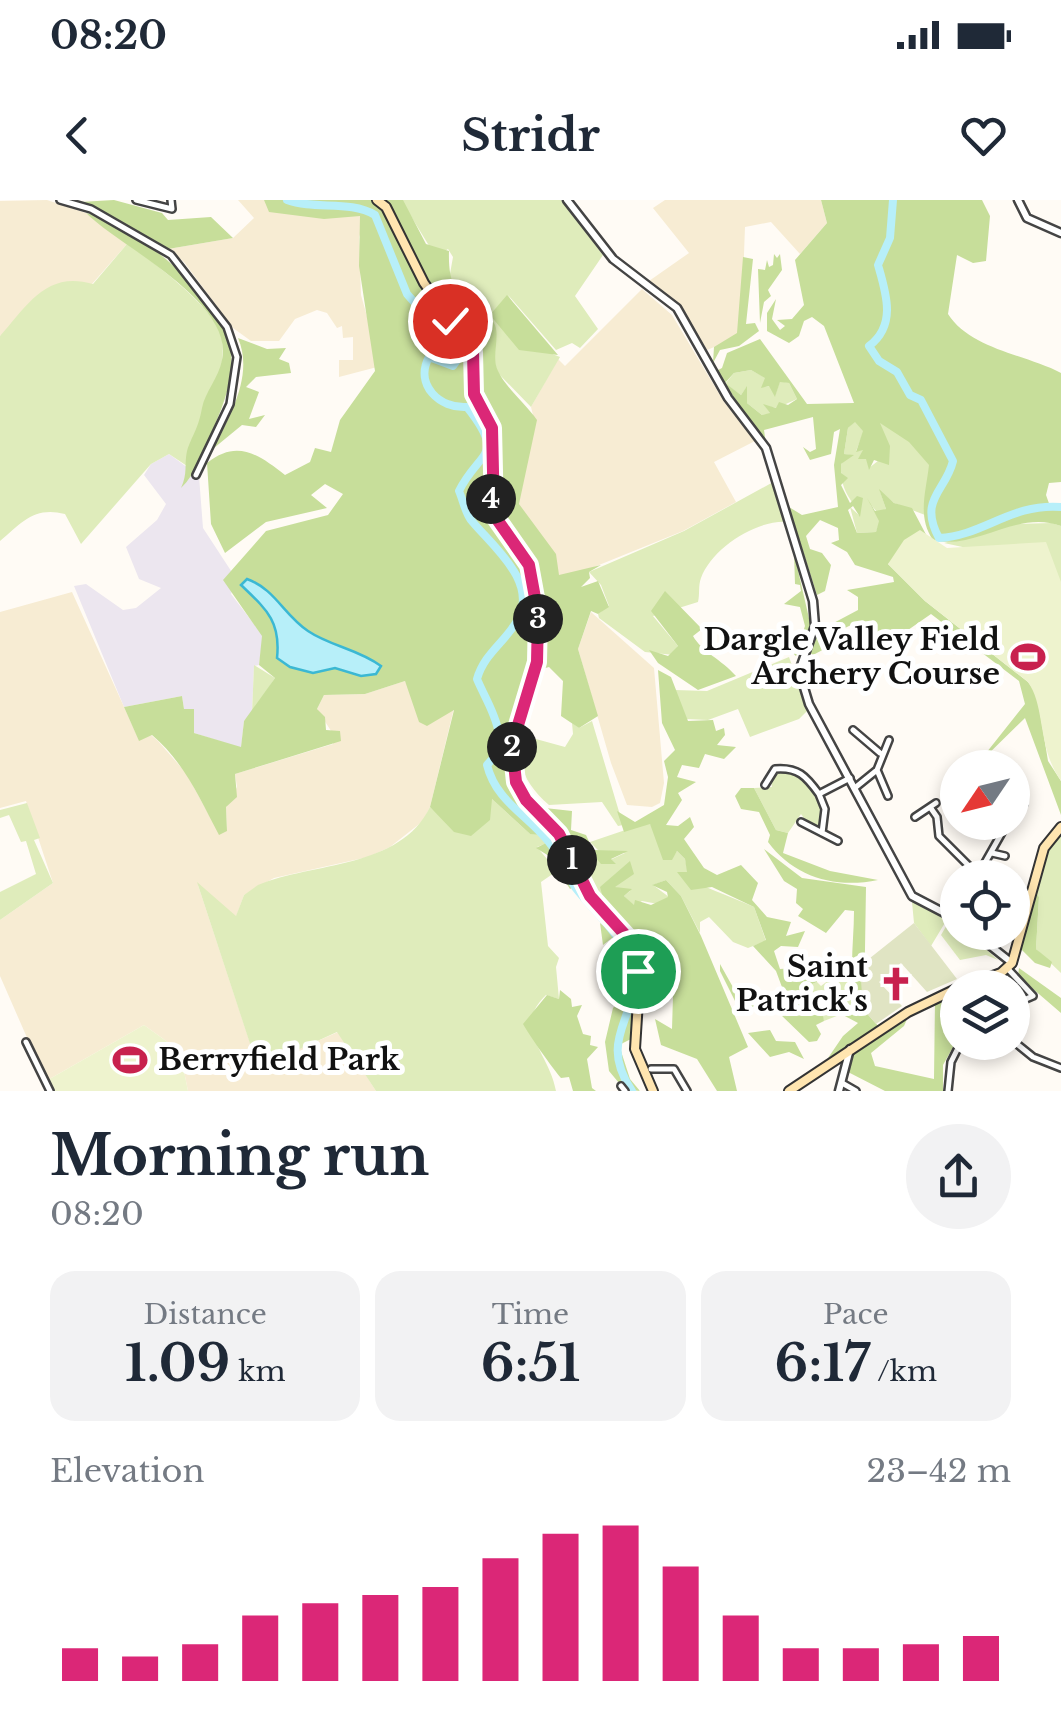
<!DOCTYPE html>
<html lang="en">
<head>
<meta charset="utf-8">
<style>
	:root { --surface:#fff; --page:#f2f2f3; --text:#1f2937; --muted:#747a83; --accent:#db2777 }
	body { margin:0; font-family:"Libre Baskerville",serif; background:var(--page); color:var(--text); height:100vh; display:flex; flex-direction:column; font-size:38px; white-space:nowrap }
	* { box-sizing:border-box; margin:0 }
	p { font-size:32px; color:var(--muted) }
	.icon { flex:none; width:55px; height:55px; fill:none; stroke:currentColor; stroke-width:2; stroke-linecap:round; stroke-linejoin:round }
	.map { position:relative; height:891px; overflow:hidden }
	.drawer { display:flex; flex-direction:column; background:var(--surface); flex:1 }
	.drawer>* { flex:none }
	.needle { width:65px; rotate:235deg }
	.buttons { position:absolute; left:940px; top:550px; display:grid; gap:20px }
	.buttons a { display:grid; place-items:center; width:90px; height:90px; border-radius:50%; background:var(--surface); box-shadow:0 5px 15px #0003; font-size:50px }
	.pin { position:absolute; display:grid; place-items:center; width:85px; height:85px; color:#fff; margin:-42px; border:5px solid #fff; border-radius:50%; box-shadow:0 2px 10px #0007 }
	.km { position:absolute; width:50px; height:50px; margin:-25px; border-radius:50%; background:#222; color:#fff; font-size:28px; line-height:50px; text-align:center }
	.round { display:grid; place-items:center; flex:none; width:105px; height:105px; border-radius:52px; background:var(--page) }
	.overview { display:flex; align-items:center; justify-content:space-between; height:170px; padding:0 50px }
	h1 { font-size:55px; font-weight:800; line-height:75px }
	.stats { display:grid; grid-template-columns:repeat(3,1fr); gap:15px; height:170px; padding:10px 50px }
	.stats div { display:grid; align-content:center; border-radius:25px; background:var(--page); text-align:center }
	.stats b { font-size:50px; font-weight:800 }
	.stats small { font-size:28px; font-weight:400 }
	.stats p { font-size:28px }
	.chart { height:280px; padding:20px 50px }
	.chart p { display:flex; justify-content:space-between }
	.chart svg { width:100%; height:180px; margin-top:10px; stroke:var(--accent); stroke-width:6 }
	.status { display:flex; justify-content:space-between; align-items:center; height:70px; padding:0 50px; background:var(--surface); direction:ltr }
	.status svg { height:28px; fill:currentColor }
	header { display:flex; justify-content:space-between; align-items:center; height:130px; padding:0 50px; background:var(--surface); font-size:45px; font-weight:800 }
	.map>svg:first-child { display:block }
	.industrial { fill:#ece6ef }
	.farmland { fill:#f7ecd3 }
	.green { fill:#dfecbb }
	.forest { fill:#c7de9a; fill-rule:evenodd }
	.cemetery { fill:#e0e4c3 }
	.pitch { fill:#eef3ce }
	.water { fill:#b7eff9; stroke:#3bb8d3; stroke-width:2.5 }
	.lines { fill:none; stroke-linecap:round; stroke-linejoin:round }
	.river { stroke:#b7eff9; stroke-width:8 }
	.minor-casing { stroke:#444; stroke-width:10 }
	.tertiary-casing { stroke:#444; stroke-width:11 }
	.secondary-casing { stroke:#333; stroke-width:12 }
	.minor { stroke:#fff; stroke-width:5 }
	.tertiary { stroke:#fff; stroke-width:6 }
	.secondary { stroke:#ffe5b0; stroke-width:8 }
	.route-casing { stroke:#fff; stroke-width:20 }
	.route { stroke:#db2777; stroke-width:12 }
	.labels { text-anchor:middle; stroke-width:10; stroke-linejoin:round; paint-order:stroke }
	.poi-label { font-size:30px; font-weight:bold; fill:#111; stroke:#fff; text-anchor:end }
</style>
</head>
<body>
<div class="status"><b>08:20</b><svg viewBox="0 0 49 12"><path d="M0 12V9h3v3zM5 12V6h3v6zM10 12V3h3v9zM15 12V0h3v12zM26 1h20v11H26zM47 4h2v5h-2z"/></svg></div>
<header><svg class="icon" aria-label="back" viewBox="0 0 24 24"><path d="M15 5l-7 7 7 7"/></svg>Stridr<svg class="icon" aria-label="heart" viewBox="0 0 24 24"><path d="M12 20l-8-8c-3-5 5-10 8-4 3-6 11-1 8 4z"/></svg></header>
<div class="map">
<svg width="1061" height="891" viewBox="0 0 1061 891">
	<rect width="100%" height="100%" fill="#fffbf5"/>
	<path class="industrial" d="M169 254 199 276 203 328 237 380 231 394 263 436 259 465 254 466 252 513 244 521 241 548 194 533V510L184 509 182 496 124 507 74 386 86 384 123 410 136 408 161 388 139 379 126 347 157 320 166 304 144 275 151 264Z"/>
	<path class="farmland" d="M47 0 86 13 127 44 92 84 0 136V1Z
		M238 0H275L367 16 359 37 361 95 381 166 339 177V160H353V137L343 138 342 126 337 128 327 113 317 110 295 119 279 141H251L233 128 184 62 168 49 233 38 254 18Z
		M665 0H821L827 23 800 54 771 22 745 27 741 136 707 150 683 112 649 81 689 53 653 8Z
		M642 89 672 115 724 202 755 241 714 262 736 302 683 331 557 382 513 312 534 219 531 207 558 159 565 166Z
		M72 392 139 540 151 535 158 541 186 573 213 622 227 630 226 607 237 587 235 574 333 544V534L317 509 324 495 365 494 405 481 427 525 454 508 430 607 423 621 390 647 368 657 274 678 244 695 236 717 198 685 258 867 338 832 376 891H188L180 851 144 825 46 881 0 776V720L53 683 26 601 0 608V412Z
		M591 412 654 468 664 583 660 603 652 607 627 605 611 563 578 449Z"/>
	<path class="green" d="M401 0H561L603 55 575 96 598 129 580 148 572 143 556 150 508 95 542 150 560 157 531 207 496 171 490 115 457 98 448 85 453 57 448 49 436 57Z
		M127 44C151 59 213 108 221 134 230 166 202 237 193 270L169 254 151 264 81 344 65 314C35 306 22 322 0 341V136C27 106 46 70 93 84Z
		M751 170 766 178 763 187 770 186 775 196 780 181 789 183 797 199 777 208 765 206 771 214 762 215 747 203 746 188 741 195 725 184 734 173Z
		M855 221 864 231 856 251 864 248 869 268 888 253 879 222 933 252 925 315 894 303 880 291 886 309 878 313 870 304 880 321 876 332 857 333 850 307 860 316C850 296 840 291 841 264L850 255 844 254 848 228Z
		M775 281 788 322C757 319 712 348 701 378 698 386 700 394 698 402L653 416 678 446 674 455 645 452 599 418 598 414 609 406 601 385 589 372 684 331Z
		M1052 323 1061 326V402L981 351 944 343 1012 324Z
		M789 457 808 510 799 519 750 537 738 509 708 520 686 519 675 490 707 491Z
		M254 465 275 478 252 513Z
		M592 521 623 625 618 626 602 602 549 605C527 586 514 564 525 536L565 547 573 534 572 523 579 528Z
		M785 570C812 577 823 601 822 627L807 622 801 614 788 633 776 630 754 588 772 587 770 577Z
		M491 598 530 634H544L547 643 537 647 557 671 541 682 548 746 559 758 556 767 559 799 546 795C511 829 549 851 556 891H376L337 832 258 868 197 682 236 716 244 695 258 685C313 662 400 669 430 607L439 615Z
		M27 603 40 638 34 640 53 683 0 720V692L36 674 26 641 21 642 9 615 0 618V610Z
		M649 622 671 659 677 651 685 659 688 672H679C702 688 728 695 754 707L766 741 748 748 733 742 709 717 700 722V733L681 696 666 680 653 685 669 697 658 704 642 701 634 706 624 696 630 691 614 687 629 674 630 663 615 678 607 713 586 684 573 656 610 660 625 653 600 652 590 642Z
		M1061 630V773L1036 749 1039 697 1035 691 1051 639Z
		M912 702 949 716 931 746 914 723Z
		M951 718 957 724 958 732 968 733 998 760 986 755 960 760 941 735Z
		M838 773H853L857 808 824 821 820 812 800 809 805 801 800 789 817 782 821 786Z"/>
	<path class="forest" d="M114 0 162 13 168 20 211 17 233 38 168 49 80 2Z
		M264 0H403L426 44 449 51C447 112 479 90 495 125 500 138 491 157 498 171 506 188 526 204 537 220L519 304 556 354 559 375 601 365 589 372 590 378 581 387 598 381 609 407 598 414 591 411 578 449 598 516 579 528 561 516 563 481 549 467 525 474C511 518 497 551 518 595 521 600 524 613 528 616 560 643 561 643 577 684L570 689 549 656 536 648 546 643 544 635 530 634 492 599 490 620 471 636 454 632 430 607 454 510 427 526 419 522 405 481 365 494 324 495 317 509 325 517 326 530 340 531 341 541 235 574 237 597 226 607 227 631 219 635C200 599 184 562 152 535L139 541 124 507 182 496 184 509H194V533L241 547 244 521 275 478 259 465 262 436 223 380 266 331 328 315 343 294 325 284 311 295 327 308 266 322 225 353 211 324 207 263C237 239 258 254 285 275L310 262 315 248 331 252 340 220 375 171 359 66 360 16 324 19 269 12Z
		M821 0H982L990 16 986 61 973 63 957 55 948 114C970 149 1027 155 1061 173V282L1049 283 1046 295 1051 309 1061 310V326C1017 309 975 351 933 340 917 317 926 292 929 265L909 242 880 223 890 246 889 265 874 260 869 270 866 259H858L863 250 856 252 863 231 855 222 848 228 844 254 854 255 841 264V273L848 278 841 285 850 303 857 296 863 298 860 317 853 306 848 310 857 333 876 332 879 321 867 298 875 311 886 309 879 289 894 303 912 308 931 344 888 364 925 401 1028 482 1037 494 1048 561 1061 581V615L1025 518 975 567 1025 504 1019 481 931 414 875 453V446L868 444 871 430 851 425 833 434 834 444 813 455 809 452 819 425 826 427 858 410V397L847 390 894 382 893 377 855 365 847 352 831 343 839 340 838 328 820 320 806 336 810 349 822 353 831 365 825 391 817 395 789 307 802 315 838 307 834 265 840 229 834 232 831 254 810 260 803 247 810 252 816 249 813 217 764 230 766 244 716 171 722 168 727 153 760 139 807 204 854 203 824 126 812 117 804 121 799 136 789 143 767 131V113L776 99 772 119 780 130 785 126 777 120 792 119 804 105 795 60 827 23ZM751 170 765 178 761 188 769 186 775 197 780 182 789 183 797 199 788 205 779 202 776 208 763 204 770 213 762 215 747 203V186L741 195 725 183 734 173Z
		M86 13C134 23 227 101 231 152 234 181 222 208 211 234 202 253 196 274 181 288 188 273 184 265 187 251 192 235 198 230 202 208 205 192 219 177 222 160 235 102 119 46 86 13Z
		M774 54 777 58 780 54 782 70 768 90 771 96 764 102 760 123 758 69 765 70 767 60 769 67 773 65Z
		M743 57 753 59 746 124 755 123 759 131 739 146 720 150 713 163 714 147 737 133Z
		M507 95 558 155 519 150 490 115Z
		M238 138 267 149 286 148 279 159 289 163 291 173 256 177 246 187 259 192 249 219 265 215 256 227 242 225 214 248C230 215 254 175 238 138Z
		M794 353 811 427 796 456 786 447 793 448 791 439 784 437 789 434 800 441 805 426 800 407 784 404 801 391 800 385 795 384Z
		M665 391 702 429 693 436C702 452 721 459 736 476L698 490 658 463 649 450 668 456 678 446 651 411Z
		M658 470 671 477 688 521 713 520 716 531 724 528 725 535 717 545 736 547 724 559 705 554 699 568 682 565 677 577 696 582 678 593 682 600 666 625 678 626 690 617 694 627 684 639 704 668 717 675 741 665 758 683 752 700 767 717 791 722 786 736 805 731 798 747 781 746 774 751 780 769 809 767 817 782 800 789 807 798 799 805 804 813 823 816 824 821 816 825 821 834 817 841 809 842 780 814 738 807 720 771V764L739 798 752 795 773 808 789 806 776 771 753 746 766 740 754 707 712 687 691 690 677 672H687L685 659 677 651 672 660H663L650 624 624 632 617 611 635 622 664 605 668 577 664 561 675 550 662 523Z
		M526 587 545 608 572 611 571 630 586 635 593 650 628 651 611 659 616 664H601L596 658 582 655 580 663 526 594Z
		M741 588H754L776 630 788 633 783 653 830 671 878 680C835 689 794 677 768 642L770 635 759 612 741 609 735 596Z
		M764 649 802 678 866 687 864 810 879 827 828 858 843 836 858 823 843 815 846 809 857 808C848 775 854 742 854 711L845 710 826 733 798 716 803 709 796 703 797 689 784 681Z
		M630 661 634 674 615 687 632 689 624 696 634 705 635 700 651 705 668 697 667 692 652 685 666 680 681 696 701 736 748 847 729 857 737 891H717L697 859 661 845 655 819 672 829 673 796 652 781 651 772 656 771 669 783 677 778 657 743 646 739 635 743 607 713 600 687Z
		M1035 691 1039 697 1036 749 1052 762 1050 768 1035 763 1021 749Z
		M600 723 611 732 615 729 632 757 616 759 612 738 603 745Z
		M629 764 636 783 631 839 619 845 630 879 640 891 624 889 609 871 605 842 613 808 626 794Z
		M1019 768 1061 798V813L1018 776Z
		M560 790 571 799 572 807 582 805 577 816 583 834 591 836 590 845 598 847 587 859 592 888 596 891H573L569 877 561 878C553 869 529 835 523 824L547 795 559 799Z
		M957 790V840L943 865V891H885L848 872 853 855 908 817 904 826 871 853 875 866 934 879 935 801Z
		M770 830 776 841 795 842 804 859 789 852 770 857 748 833Z"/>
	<path class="cemetery" d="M914 723 957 779 927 792 901 763 879 782 902 806 876 824 863 809 860 766Z"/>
	<path class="pitch" d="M920 330 947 348 1046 342 1061 382V581C1037 547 1046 508 1028 482L925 401 888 364 904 340Z
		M144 825 180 851 188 891H51L46 881Z"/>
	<path class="water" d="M247 379C275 389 284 415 308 431 330 446 358 449 381 466L376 474 361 476 335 468 313 473 290 467 277 458C281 421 266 409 241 385Z"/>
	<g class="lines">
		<path class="river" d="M287 0C315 10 350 0 375 15L407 94 461 155 453 166 429 157C414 185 440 209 467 207 507 258 479 250 459 291 463 300 465 312 471 320 491 345 540 382 517 421 504 443 484 454 477 479 488 506 514 539 487 565 496 601 526 614 548 641 560 655 565 672 575 687 590 707 612 725 623 747 657 813 590 828 632 891
			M893 0 890 38 878 65C886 93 897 125 869 146L879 161 897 172 910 195 921 200 953 261C946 291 918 299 939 338 983 336 1011 303 1061 307"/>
		<g class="minor-casing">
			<path id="minor" d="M60 0 91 9 171 55 227 127 237 157 230 204 196 275
				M136 0 172 9 171 0
				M853 530 880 553
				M877 570 888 596
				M765 585 775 569C798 567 806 576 819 594L850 578
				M856 587 877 570 889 540
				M819 594 825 609 822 633
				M930 607 937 617 939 636 978 675
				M915 617 936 603
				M1012 617 1024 604
				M801 622 838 641
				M992 653 1005 656
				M978 675 1008 622
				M1012 692 1031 694
				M1008 769 1033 796 1012 805
				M1012 840 1033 857 1061 868
				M26 842 50 891
				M651 869H674L687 891
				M842 883 856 891
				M621 886 625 891
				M948 891 951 862 961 842"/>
		</g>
		<g class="tertiary-casing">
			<path id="tertiary" d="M567 0 613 59 677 108 728 198 766 248 813 401 815 426 799 471 809 504 912 696 958 720
				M1018 0 1027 18 1061 33
				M973 732 1012 763
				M839 891 850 849"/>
		</g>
		<g class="secondary-casing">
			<path id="secondary" d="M377 0 386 7 424 83 473 151 474 194 490 219 493 236 494 315 529 365 538 414 537 461 514 536V571L526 600 559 634 582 683 633 748 639 785 635 849 653 891
				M960 788 1001 773 1012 763 1044 648 1061 627
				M789 891 908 812 958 788"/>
		</g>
		<use href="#minor" class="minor"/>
		<use href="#tertiary" class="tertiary"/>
		<use href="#secondary" class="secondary"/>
	</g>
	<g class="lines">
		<g class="route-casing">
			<path id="route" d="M450 121 473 152 474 194 492 228 494 315 529 365 538 414 537 462 512 545 516 582 526 600 559 634 590 696 628 738 638 771"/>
		</g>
		<use href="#route" class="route"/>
	</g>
	<defs>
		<g id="stadium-bare" transform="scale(2.7)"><path d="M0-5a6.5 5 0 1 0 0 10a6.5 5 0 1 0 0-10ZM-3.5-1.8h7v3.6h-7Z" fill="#c8214e" stroke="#fff" stroke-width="2.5" paint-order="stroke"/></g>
		<g id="church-bare" transform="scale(2.7)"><path d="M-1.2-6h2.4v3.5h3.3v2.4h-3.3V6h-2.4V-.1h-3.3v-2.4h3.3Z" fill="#c8214e" stroke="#fff" stroke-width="2.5" paint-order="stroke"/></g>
	</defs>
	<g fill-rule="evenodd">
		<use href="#stadium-bare" x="1028" y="457"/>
		<use href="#church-bare" x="896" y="784"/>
		<use href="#stadium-bare" x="130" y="860"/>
	</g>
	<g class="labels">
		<g class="poi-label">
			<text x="1000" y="450">Dargle Valley Field<tspan x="1000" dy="34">Archery Course</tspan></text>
			<text x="868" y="777">Saint<tspan x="868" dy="34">Patrick's</tspan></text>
			<text x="158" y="870" text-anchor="start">Berryfield Park</text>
		</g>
	</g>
</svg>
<div class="buttons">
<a><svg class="needle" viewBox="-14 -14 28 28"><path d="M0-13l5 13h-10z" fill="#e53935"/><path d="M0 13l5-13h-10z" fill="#747a83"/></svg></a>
<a><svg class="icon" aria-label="locate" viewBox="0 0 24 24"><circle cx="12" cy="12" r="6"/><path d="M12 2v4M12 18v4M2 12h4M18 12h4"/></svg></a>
<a><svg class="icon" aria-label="layers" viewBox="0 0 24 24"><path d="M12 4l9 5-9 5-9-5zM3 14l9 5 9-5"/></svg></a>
</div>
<div class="pin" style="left:638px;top:771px;background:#1e9e55"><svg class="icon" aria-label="arrive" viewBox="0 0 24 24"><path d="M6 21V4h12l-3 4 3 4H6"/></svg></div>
<div class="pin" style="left:450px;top:121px;background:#d93025"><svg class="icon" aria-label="check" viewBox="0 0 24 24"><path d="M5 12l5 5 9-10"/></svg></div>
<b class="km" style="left:572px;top:660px">1</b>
<b class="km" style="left:512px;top:547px">2</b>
<b class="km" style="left:538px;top:419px">3</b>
<b class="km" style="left:491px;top:299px">4</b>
</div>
<section class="drawer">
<div class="overview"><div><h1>Morning run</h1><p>08:20</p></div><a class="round"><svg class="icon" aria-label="share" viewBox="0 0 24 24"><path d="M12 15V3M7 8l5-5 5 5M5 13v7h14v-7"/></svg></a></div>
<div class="stats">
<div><p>Distance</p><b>1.09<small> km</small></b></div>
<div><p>Time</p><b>6:51</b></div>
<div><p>Pace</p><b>6:17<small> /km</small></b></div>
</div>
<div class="chart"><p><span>Elevation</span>23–42 m</p>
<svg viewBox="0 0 160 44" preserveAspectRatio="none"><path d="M5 44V36M15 44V38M25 44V35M35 44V28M45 44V25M55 44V23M65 44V21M75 44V14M85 44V8M95 44V6M105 44V16M115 44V28M125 44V36M135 44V36M145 44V35M155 44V33"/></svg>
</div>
</section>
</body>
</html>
